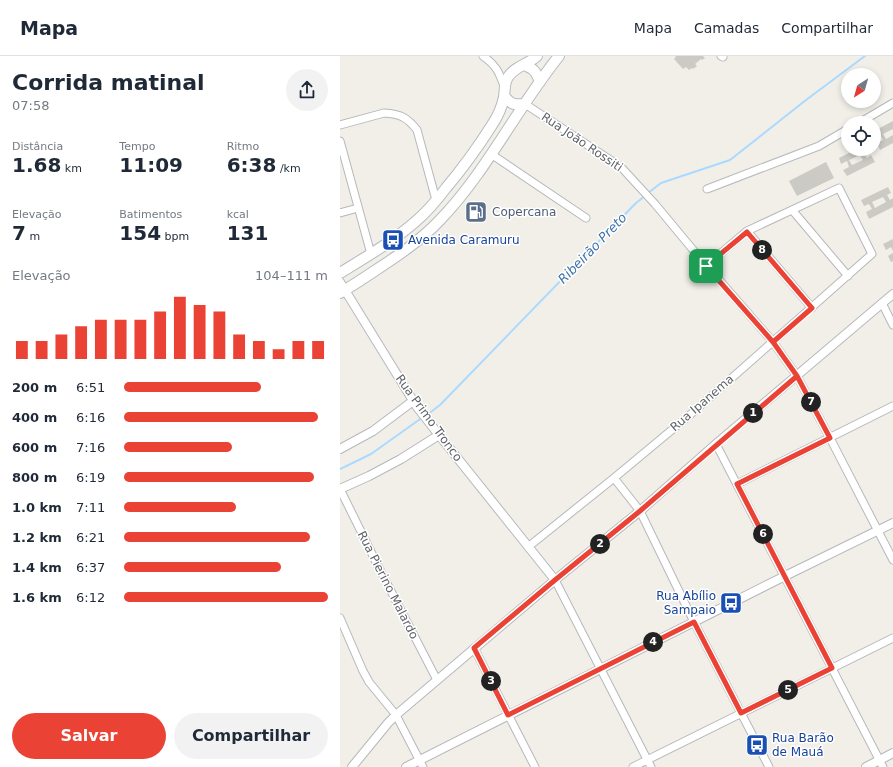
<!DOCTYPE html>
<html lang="pt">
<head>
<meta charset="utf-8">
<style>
	:root { --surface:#fff; --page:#f2f2f3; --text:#1f2937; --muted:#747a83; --line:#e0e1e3; --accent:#ea4335 }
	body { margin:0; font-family:"DejaVu Sans",sans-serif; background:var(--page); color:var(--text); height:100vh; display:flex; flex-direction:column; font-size:15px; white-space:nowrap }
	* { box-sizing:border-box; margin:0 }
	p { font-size:13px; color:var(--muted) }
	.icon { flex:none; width:22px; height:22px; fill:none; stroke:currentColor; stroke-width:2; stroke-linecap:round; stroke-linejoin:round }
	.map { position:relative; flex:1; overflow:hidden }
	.sheet { display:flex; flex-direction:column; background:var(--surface); width:340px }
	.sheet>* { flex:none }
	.needle { width:26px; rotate:217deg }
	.tools { position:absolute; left:501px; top:12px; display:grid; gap:8px }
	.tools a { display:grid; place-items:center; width:40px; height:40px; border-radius:50%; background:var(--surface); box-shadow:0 2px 6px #0003; font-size:20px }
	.pin { position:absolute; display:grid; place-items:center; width:34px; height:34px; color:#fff; margin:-17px; border-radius:8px; box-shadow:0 2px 6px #0006 }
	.km { position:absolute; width:20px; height:20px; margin:-10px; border-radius:50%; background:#222; color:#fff; font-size:11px; line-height:20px; text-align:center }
	.round { display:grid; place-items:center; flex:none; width:42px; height:42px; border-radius:21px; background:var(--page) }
	.headline { display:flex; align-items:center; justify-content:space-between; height:68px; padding:0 12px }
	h1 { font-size:22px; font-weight:800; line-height:30px }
	.stats { display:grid; grid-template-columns:repeat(3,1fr); gap:6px; height:68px; padding:4px 12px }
	.stats div { display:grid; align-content:center }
	.stats b { font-size:20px; font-weight:800 }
	.stats small { font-size:11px; font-weight:400 }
	.stats p { font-size:11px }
	.chart { height:112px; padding:8px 12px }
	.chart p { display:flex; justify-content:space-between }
	.chart svg { width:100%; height:72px; margin-top:4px; stroke:var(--accent); stroke-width:6 }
	.button { display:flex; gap:8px; margin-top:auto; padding:8px 12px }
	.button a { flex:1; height:46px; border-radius:24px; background:var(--accent); color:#fff; font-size:16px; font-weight:800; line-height:46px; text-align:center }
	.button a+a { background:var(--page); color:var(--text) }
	ul { padding:0 12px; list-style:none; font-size:13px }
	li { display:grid; grid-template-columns:64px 48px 1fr; align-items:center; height:30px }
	li i { height:10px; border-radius:5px; background:var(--accent) }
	header { display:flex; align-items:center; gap:24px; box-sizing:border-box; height:56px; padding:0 20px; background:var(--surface); border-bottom:1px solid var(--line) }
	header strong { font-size:19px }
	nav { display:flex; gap:22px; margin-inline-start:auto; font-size:14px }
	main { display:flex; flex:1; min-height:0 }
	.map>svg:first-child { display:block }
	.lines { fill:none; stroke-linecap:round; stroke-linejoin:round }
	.stream { stroke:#aadaff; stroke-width:2 }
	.building { fill:#cccac5; fill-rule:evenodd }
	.minor-casing { stroke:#b5b8bc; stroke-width:9 }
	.tertiary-casing { stroke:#b5b8bc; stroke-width:10 }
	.secondary-casing { stroke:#b6babf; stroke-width:12 }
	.minor { stroke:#fff; stroke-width:7 }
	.tertiary { stroke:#fff; stroke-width:8 }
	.secondary { stroke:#fff; stroke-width:10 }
	.route-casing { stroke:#fff; stroke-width:8 }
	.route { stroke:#ea4335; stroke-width:5 }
	.labels { text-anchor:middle; stroke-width:3; stroke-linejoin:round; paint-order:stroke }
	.street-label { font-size:12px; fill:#5f6368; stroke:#fff }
	.service-label { font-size:12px; fill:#4e5e75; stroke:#fff; text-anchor:start }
	.transit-label { font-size:12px; fill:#164399; stroke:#fff; text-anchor:start }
	.water-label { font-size:13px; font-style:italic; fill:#4174aa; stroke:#fff }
</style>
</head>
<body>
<header>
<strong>Mapa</strong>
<nav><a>Mapa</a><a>Camadas</a><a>Compartilhar</a></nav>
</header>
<main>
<section class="sheet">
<div class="headline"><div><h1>Corrida matinal</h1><p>07:58</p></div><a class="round"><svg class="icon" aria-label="share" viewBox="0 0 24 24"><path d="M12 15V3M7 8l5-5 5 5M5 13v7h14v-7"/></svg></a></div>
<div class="stats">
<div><p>Distância</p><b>1.68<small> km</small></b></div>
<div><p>Tempo</p><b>11:09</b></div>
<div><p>Ritmo</p><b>6:38<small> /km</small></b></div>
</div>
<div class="stats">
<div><p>Elevação</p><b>7<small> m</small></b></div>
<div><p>Batimentos</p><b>154<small> bpm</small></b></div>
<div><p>kcal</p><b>131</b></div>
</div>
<div class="chart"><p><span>Elevação</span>104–111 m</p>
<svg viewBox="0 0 160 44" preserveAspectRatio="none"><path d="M5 44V33M15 44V33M25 44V29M35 44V24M45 44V20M55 44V20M65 44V20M75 44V15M85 44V6M95 44V11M105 44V15M115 44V29M125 44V33M135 44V38M145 44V33M155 44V33"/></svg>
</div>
<ul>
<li><b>200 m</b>6:51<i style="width:67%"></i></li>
<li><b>400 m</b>6:16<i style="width:95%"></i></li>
<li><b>600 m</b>7:16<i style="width:53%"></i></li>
<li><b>800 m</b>6:19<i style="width:93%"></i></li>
<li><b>1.0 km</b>7:11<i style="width:55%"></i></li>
<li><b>1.2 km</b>6:21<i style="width:91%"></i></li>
<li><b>1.4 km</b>6:37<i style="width:77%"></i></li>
<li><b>1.6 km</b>6:12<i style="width:100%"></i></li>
</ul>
<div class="button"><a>Salvar</a><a>Compartilhar</a></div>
</section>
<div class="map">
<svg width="553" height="711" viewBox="0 0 553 711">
	<rect width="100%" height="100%" fill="#f1efe8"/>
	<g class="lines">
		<path class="stream" d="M308 137 321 127 390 104 466 44 525 0
			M87 359 100 349 296 147 305 140
			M0 413 31 398 83 361"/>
	</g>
	<path class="building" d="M335 0H363L365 2 362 4 361 3 355 8 357 10 353 13 352 12 349 14 346 11 343 13 334 3 336 1Z
		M553 65V73L543 78 546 83 553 79V87L540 94 537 87 543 84 540 79 535 81 534 75Z
		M517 93H528V95L524 97 527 102 531 99 535 106 507 120 503 114 509 111 507 105 501 108 499 102ZM520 99 523 104 512 109 509 104Z
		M486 106 494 122 457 140 449 125Z
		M548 131 551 137 547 139 550 144 553 142V151L529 163 526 156 532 153 529 148 524 150 521 144ZM543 141 546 146 535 152 532 146Z
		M553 183V195L551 191 546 194 543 188Z
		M553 197V205L551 206 548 200Z"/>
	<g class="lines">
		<g class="minor-casing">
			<path id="minor" d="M143 0C156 9 159 16 164 30
				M381 0 383 1
				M185 48 281 111 315 148 354 195 433 286 457 320 490 382 553 504
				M519 67 553 47
				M0 69 44 57C60 58 67 61 77 74L96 144
				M0 85 31 198
				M151 98 246 162
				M367 133 479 90 508 73
				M453 155 508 220
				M0 157 18 152
				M407 175 472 252
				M542 247 553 269
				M376 388 543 711
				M274 422 300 455 354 566 429 711
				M397 428 553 350
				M0 433 38 510 97 624
				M188 491 274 422 351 358 532 198 499 132 407 175 366 210
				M215 524 311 711
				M0 562 23 615 29 626 56 659 83 711
				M134 592 195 711
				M293 711 553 582"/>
		</g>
		<g class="tertiary-casing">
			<path id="tertiary" d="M0 226 77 351 99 379 215 524
				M0 393 33 375 73 345
				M0 433 29 420 61 403 99 379
				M12 711 48 667 56 659 215 524 300 455 376 388 553 238
				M66 711 445 520 553 467
				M526 711 553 697"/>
		</g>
		<g class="secondary-casing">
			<path id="secondary" d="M184 9C195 13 196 16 200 26
				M164 40C172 49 174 49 185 48
				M0 217C26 201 52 186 75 166 87 156 97 144 106 132 123 112 138 91 152 69 158 60 162 51 164 41 165 34 164 27 168 21 175 10 189 8 197 0
				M0 237C12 230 24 222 36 214 59 199 81 184 100 164 147 115 177 52 219 0"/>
		</g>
		<use href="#minor" class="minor"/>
		<use href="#tertiary" class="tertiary"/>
		<use href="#secondary" class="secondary"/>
	</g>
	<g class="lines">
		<g class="route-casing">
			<path id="route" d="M366 210 433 286 457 320 300 455 215 524 134 592 168 659 354 566 401 657 492 612 397 428 490 382 457 320 433 286 472 252 407 176 366 210"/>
		</g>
		<use href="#route" class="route"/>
	</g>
	<defs>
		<g id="fuel-square" transform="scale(1.15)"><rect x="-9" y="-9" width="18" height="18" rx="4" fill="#5c6f8a" stroke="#fff"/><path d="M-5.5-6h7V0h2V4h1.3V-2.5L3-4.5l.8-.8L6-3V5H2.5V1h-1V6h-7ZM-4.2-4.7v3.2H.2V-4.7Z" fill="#fff"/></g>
		<g id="bus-square" transform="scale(1.15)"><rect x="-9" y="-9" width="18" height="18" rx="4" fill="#1a4fb4" stroke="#fff"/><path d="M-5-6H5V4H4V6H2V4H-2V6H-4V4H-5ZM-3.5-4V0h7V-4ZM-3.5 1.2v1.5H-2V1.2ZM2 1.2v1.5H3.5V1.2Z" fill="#fff"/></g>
	</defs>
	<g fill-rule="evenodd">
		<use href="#fuel-square" x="136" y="156"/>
		<use href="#bus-square" x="53" y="184"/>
		<use href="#bus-square" x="391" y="547"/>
		<use href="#bus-square" x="417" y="689"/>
	</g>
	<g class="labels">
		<g class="street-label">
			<text transform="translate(242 86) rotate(34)" y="4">Rua João Rossiti</text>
			<text transform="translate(362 347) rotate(-41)" y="4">Rua Ipanema</text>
			<text transform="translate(89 362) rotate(54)" y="4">Rua Primo Tronco</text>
			<text transform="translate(48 529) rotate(63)" y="4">Rua Pierino Malardo</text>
		</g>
		<g class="service-label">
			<text x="152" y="160">Copercana</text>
		</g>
		<g class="transit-label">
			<text x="68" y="188">Avenida Caramuru</text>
			<text x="376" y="544" text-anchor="end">Rua Abílio<tspan x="376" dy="14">Sampaio</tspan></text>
			<text x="432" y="686">Rua Barão<tspan x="432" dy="14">de Mauá</tspan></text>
		</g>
		<g class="water-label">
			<text transform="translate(252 192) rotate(-46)" y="5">Ribeirão Preto</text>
		</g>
	</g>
</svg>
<div class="tools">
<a><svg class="needle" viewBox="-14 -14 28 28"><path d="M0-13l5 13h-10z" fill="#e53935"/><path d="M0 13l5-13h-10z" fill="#747a83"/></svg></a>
<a><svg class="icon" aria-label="locate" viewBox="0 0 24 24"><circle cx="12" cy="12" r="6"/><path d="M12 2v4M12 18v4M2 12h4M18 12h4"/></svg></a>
</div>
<div class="pin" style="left:366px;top:210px;background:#1e9e55"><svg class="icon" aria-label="arrive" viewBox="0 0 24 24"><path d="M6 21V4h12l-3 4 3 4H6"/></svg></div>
<b class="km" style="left:413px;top:357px">1</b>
<b class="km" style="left:260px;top:488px">2</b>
<b class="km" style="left:151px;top:625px">3</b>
<b class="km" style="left:313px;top:586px">4</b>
<b class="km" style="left:448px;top:634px">5</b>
<b class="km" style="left:423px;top:478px">6</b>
<b class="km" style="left:471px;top:346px">7</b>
<b class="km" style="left:422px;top:194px">8</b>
</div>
</main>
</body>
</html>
